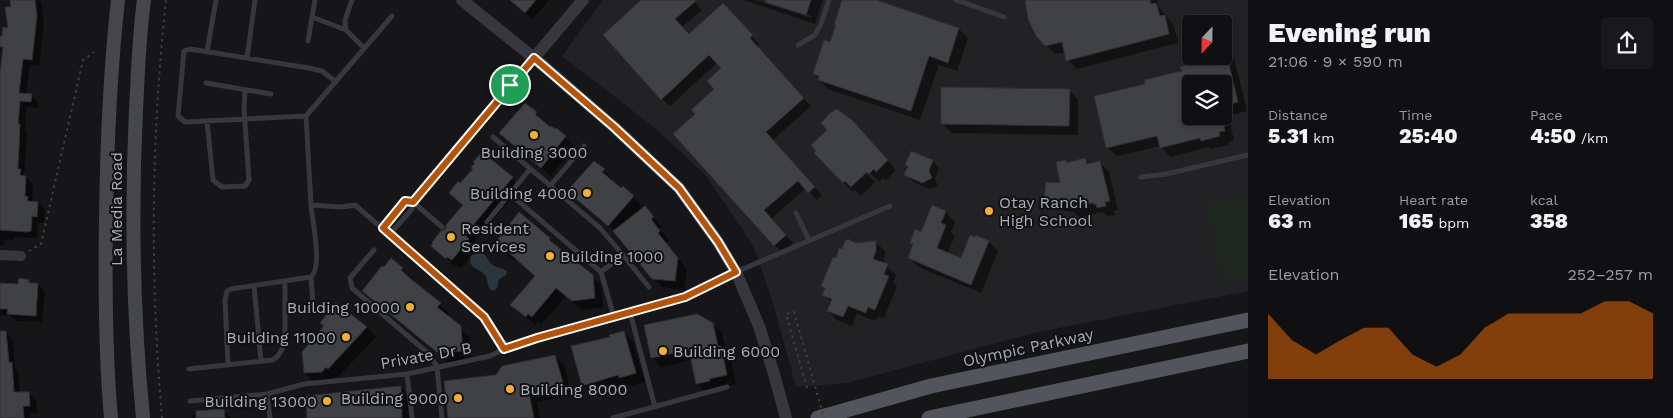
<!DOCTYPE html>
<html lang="en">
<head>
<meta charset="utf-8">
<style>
	:root { --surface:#101012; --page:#19191b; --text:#f1f3f6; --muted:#9c9d9f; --line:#303032; --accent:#b45309 }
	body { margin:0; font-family:"Work Sans",sans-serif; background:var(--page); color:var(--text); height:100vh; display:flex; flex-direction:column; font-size:19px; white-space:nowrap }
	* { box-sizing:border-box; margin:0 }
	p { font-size:16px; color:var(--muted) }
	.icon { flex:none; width:28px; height:28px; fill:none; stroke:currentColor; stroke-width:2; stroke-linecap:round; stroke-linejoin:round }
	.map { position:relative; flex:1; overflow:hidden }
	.side { display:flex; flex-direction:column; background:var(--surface); width:425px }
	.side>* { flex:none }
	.needle { width:32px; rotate:202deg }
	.tools { position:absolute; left:1182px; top:15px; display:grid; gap:10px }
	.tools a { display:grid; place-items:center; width:50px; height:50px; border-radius:5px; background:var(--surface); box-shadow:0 2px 8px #0003,0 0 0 1px var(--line); font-size:25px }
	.pin { position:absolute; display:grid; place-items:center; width:42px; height:42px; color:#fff; margin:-21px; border:2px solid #fff; border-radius:50%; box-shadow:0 1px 5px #0007 }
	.round { display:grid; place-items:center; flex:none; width:52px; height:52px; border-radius:5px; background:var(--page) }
	.overview { display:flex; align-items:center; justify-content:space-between; height:85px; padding:0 20px }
	h1 { font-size:28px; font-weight:800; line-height:38px }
	.metrics { display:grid; grid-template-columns:repeat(3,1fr); gap:8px; height:85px; padding:5px 20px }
	.metrics div { display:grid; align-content:center }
	.metrics b { font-size:21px; font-weight:800 }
	.metrics small { font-size:14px; font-weight:400 }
	.metrics p { font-size:14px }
	.chart { height:140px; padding:10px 20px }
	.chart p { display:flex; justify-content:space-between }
	.chart svg { width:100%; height:90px; margin-top:5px; fill:var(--accent); opacity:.7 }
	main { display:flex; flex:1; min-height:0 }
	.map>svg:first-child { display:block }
	.built { fill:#222225; fill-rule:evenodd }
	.green { fill:#1e261f }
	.water { fill:#2c353c }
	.shadow { fill:#0007; fill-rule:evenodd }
	.building { fill:#404145; stroke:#303034 }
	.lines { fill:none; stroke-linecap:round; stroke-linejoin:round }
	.path { stroke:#3d3f44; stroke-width:2; stroke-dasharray:2.5 4; stroke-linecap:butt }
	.service { stroke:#37383d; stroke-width:5 }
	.minor { stroke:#37383d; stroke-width:10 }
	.tertiary { stroke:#37383d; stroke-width:12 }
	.secondary { stroke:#45474d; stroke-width:14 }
	.primary { stroke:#53555c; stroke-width:15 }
	.path-bridge { stroke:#3d3f44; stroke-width:2; stroke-dasharray:2.5 4; stroke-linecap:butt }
	.route-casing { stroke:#fff; stroke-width:10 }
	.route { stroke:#b45309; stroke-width:6 }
	.poi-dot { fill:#f2b134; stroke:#111113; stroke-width:2 }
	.labels { text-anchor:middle; stroke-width:4; stroke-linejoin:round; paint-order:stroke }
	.poi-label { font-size:16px; fill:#a8adb8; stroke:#111113; text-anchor:end }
	.street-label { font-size:16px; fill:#a8adb8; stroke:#111113 }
</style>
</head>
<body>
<main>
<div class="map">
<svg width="1248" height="418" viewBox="0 0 1248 418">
	<rect width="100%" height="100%" fill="#161618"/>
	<path class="built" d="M603 0H1248V291L1038 332 847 383 796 387 773 303 753 245 706 176 655 128 562 56ZM1191 24H1224V56H1191ZM1191 84H1224V116H1191Z"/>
	<path class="green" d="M1248 194V278L1223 283 1206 203Z"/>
	<path class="water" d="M478 251C487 253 486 260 493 265 497 268 503 268 507 271L506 275C500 279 497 279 498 287L494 291C485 289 490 280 484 274 479 269 474 269 470 263L471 256Z"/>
	<path class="shadow" d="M11 0H38L41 2 44 24 39 66 30 65 26 94 31 95 38 102V108L26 107 25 131 27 133 24 175 33 184 32 203H38L45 210 44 223H38L37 238 14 237V240L5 239 4 245H0V75L4 52 0 48V37H3L10 29 13 8Z
		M511 0H549L533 19Z
		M643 0H693L702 10 682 27 690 35 731 13 759 44 756 47 811 106 772 141 822 195 817 200 806 188 771 219 793 243 782 253 775 245 697 114 716 89 723 68 718 62 670 106 662 99Z
		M744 0H756L811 18 812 16 764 0H823L815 24Z
		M843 0H872L959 29 968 38 957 71 939 65 920 120 828 89 814 74 831 43 837 26 835 24Z
		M1026 0H1157L1158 6 1174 26 1178 43 1077 69 1068 60 1066 52 1055 54 1046 45Z
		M1224 49 1234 58 1247 111 1228 116 1234 140 1228 142 1229 145 1211 149 1209 147 1170 157 1161 146 1117 156 1107 147 1146 85 1224 56ZM1191 84H1224V116H1191Z
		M1069 90 1078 99V135L952 133 942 124Z
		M525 105 536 113 550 129 556 130 575 147 551 176 510 142Z
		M861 131 896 170 886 180 883 178 879 182 864 167 862 169 875 182 861 196 855 190 853 192 840 178Z
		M482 154 521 187 473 244 477 248 461 268 456 265 455 266 432 246 447 230 464 206 460 185 474 169Z
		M1085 159 1090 165 1100 163 1109 172 1118 210 1114 211 1115 215 1107 216 1102 212 1079 217 1074 212 1054 209 1045 200 1061 185 1065 161 1067 164Z
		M932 161 939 168 935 179 938 186 930 189 913 182 906 175Z
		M594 162 613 180 611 181 621 190 623 188 642 206 638 212 639 213 645 207 662 227 659 229 669 240 666 243 687 269 684 290 662 287 616 232 578 200Z
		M932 207 946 212 955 222 951 232 955 236 947 254 962 260 976 239 989 242 998 251 981 293 918 267 909 258 914 245 911 243 921 233Z
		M519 214 601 285 603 307 582 310 566 296 541 325 538 322 535 325 512 305 536 276 516 258 514 260 504 252Z
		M876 242 885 251 884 264 896 275 893 282 897 286 884 318 878 316 875 321 857 314 852 326 837 320 828 311 831 302 823 294 825 289 822 286 836 259 855 245Z
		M402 269 411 278 410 279 449 313 446 316 470 337 472 360 448 362 373 300Z
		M29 281 32 284H38L45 291 42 322 16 321 10 315H0V283L19 286Z
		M697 315 707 319 722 333 726 352 730 356 736 384 718 388 706 393 697 383 692 360 661 367 652 357Z
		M367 327 376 337 338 377 336 376 332 381 314 382 305 373Z
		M624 332 633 342 645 382 630 386 627 384 593 394 584 385 611 338Z
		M6 333 13 340 15 368 18 371 20 393H29L36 400 37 413H29L30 418H0V334Z
		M555 356 564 365 572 395 537 402 540 418H450L497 377Z
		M401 387 410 397 411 418H309Z
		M224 411 231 418H192V415Z"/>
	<path class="building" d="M10 0H35L37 16 32 60 23 59 19 93 32 94 31 102 20 101 18 124H20L18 169H21L20 175 26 176 25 196 28 197 27 201 38 202 37 217 32 216 31 231 27 232 0 230V74L3 47H0V36H2L3 27 8 28 5 7H11Z
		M510 0H536L525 13Z
		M641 0H697L675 19 689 34 723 3 753 35 750 38 804 98 766 132 815 187 808 193 798 181 764 210 786 235 774 246 673 134 695 114 691 110 714 89 707 81 721 68 709 55 661 100 603 35Z
		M765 0H811L806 15 765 2Z
		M842 0H876L959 28 948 63 929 56 911 111 818 80 819 76 813 74 824 40 830 42 836 25H834Z
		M1025 0H1150L1151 4 1156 3 1160 16 1165 15 1169 34 1066 61 1062 42 1045 46 1036 36 1028 19Z
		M1197 56H1227L1238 102 1224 106V84H1191V116H1222L1225 131 1219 132 1220 136 1201 141 1200 138 1160 148 1157 136 1106 148 1094 96 1145 84 1144 80 1182 71 1180 67 1199 62Z
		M941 87 1070 89 1069 126 941 124Z
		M525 103 537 112 535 114 550 127 551 126 555 129 556 128 566 136 541 168 499 133Z
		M837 109 852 120 888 160 876 172 874 169 869 174 867 172 851 187 845 181 843 183 839 179 814 153 816 151 811 145 827 130 821 123 830 113Z
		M911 151 933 160 929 171 932 178 922 183 904 175 908 166 905 165Z
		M482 152 513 177 465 235 469 239 452 260 447 257 446 259 431 246 433 243 432 242 441 231 446 229V225L463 205 449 193 458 181 460 183 473 169 471 168 475 163 473 162Z
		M1085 158 1087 164 1100 161 1110 201 1105 202 1106 206 1097 208 1096 204 1094 205 1093 203 1069 208 1068 203 1044 200 1046 182 1060 183 1056 162 1066 160V163Z
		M594 161 605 169 602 172 621 188 623 186 634 196 608 226 567 191Z
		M932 205 946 211 941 223 946 225 937 248 961 258 970 235 975 237 976 235 989 241 971 285 908 258 913 244 910 243 915 229 921 232Z
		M645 206 654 217 651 219 660 231 658 233 678 258 675 281 652 279 613 231Z
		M519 212 550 238 549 240 593 275 595 298 572 301 556 288 532 317 528 314 526 317 510 305 535 276 506 250 504 253 494 244Z
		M848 239 855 243 876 241V251L873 259 888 264 884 274 889 276 875 310 868 307 866 313 848 306 843 317 827 311 832 299 822 295 825 288 821 286 833 257 836 258 839 248 842 249 845 241Z
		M391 258 403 268 401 270 412 280 441 303 437 307 461 326 463 351 438 353 362 291 382 266 384 267Z
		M19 278 29 280V283H38L36 316 7 314 8 309H0V283L18 284Z
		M336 302 367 327 328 369 326 367 322 372 304 373 302 352 324 326 320 323Z
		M697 314 713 323 718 346H721L727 375 709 379 710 381 696 384 689 350 651 358 644 325Z
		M0 331H6L9 363 12 362 14 392H29L30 406H23L24 418H0Z
		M624 331 636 373 619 378 618 375 582 386 571 346 610 337 609 335Z
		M555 355 564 386 529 393 534 418H448L444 381 496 375 502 366Z
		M401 386 402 418H307L306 396Z
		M224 409 225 418H196V411Z"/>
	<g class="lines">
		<path class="path" d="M29 251 41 244 83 60 94 52
			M162 418C150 279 151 139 166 0"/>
		<path class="service" d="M352 0 345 20 346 30 364 48
			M956 0 1004 17
			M392 16 306 116 311 205 342 207 355 205 485 317 504 349
			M312 17 346 30
			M308 41 315 0
			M798 45 815 35 821 24 829 0
			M207 52 216 0
			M247 58 255 0
			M206 83 271 94
			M306 116 185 122 178 116 184 51 190 49 309 68 322 71 336 82
			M207 121 213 180 222 187 245 186 249 180 244 109 245 90
			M493 137 600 228 623 255 601 272
			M1141 177 1166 174 1248 155
			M550 186 584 146
			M510 194 601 272 614 317
			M796 213 809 240
			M487 222 530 169
			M383 228 405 201 413 202 442 227
			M390 234 412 209 413 202 429 182 534 58
			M374 250 350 278 352 288 430 355 437 367 442 418
			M623 255 649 287
			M311 277 313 305
			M254 286 261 361
			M630 312 655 407
			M228 365 225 300 227 291 231 289 311 277C323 266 312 221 311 205
			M189 369 273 360 278 356 285 343V282
			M407 374 412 418
			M267 394 270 418
			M190 401 267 394 304 384 407 374 490 356 504 349 537 338 685 297 736 272 890 206
			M613 418 727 387"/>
		<path class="minor" d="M0 255 21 256"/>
		<path class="tertiary" d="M462 0 545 67 614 127 679 188 718 242 736 272 759 326 774 374 786 418
			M534 58 583 0"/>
		<path class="secondary" d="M111 418C105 351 105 284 106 217 107 144 110 72 118 0
			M143 418C133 315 131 213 136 110 138 73 139 36 144 0"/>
		<path class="primary" d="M818 418 931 386 1248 320
			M929 418 1248 351"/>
		<path class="path-bridge" d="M807 388 786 314 794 312 824 418"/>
	</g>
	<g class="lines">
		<g class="route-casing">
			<path id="route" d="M534 58 614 127 679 188 718 242 736 272 685 297 537 338 504 349 484 317 383 228 405 201 413 202Z"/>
		</g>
		<use href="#route" class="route"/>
	</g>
	<g class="poi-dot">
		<circle cx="534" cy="135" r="5"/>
		<circle cx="587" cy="193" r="5"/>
		<circle cx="989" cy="211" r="5"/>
		<circle cx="451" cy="237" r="5"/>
		<circle cx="550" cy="256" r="5"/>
		<circle cx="410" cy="307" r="5"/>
		<circle cx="346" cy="337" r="5"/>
		<circle cx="663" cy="351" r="5"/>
		<circle cx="510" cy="389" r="5"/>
		<circle cx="458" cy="398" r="5"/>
		<circle cx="327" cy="401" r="5"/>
	</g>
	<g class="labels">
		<g class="poi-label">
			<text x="534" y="158" text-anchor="middle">Building 3000</text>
			<text x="577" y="199">Building 4000</text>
			<text x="999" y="208" text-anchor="start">Otay Ranch<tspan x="999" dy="18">High School</tspan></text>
			<text x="461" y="234" text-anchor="start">Resident<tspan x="461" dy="18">Services</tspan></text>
			<text x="560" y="262" text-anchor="start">Building 1000</text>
			<text x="400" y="313">Building 10000</text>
			<text x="336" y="343">Building 11000</text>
			<text x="673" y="357" text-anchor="start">Building 6000</text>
			<text x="520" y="395" text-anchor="start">Building 8000</text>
			<text x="448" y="404">Building 9000</text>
			<text x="317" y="407">Building 13000</text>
		</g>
		<g class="street-label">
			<text transform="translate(116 209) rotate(-90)" y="6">La Media Road</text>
			<text transform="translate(1028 347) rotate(-12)" y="6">Olympic Parkway</text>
			<text transform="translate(426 355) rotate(-10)" y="6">Private Dr B</text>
		</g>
	</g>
</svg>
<div class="tools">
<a><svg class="needle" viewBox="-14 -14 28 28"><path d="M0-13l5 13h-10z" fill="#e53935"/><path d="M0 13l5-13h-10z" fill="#9c9d9f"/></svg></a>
<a><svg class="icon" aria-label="layers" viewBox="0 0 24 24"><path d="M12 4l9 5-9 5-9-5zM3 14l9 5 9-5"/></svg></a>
</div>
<div class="pin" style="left:510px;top:85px;background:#1e9e55"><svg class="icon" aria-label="arrive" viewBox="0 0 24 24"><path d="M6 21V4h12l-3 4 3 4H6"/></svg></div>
</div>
<section class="side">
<div class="overview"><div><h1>Evening run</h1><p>21:06 · 9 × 590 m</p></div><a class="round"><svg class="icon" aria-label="share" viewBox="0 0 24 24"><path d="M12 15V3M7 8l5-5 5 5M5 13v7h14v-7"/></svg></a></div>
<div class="metrics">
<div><p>Distance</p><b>5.31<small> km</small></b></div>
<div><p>Time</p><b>25:40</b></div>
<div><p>Pace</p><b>4:50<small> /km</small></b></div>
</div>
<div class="metrics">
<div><p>Elevation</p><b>63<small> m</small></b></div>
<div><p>Heart rate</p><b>165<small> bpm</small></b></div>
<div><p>kcal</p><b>358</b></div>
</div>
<div class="chart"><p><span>Elevation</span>252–257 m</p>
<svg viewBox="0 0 160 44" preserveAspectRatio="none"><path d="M0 44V12L10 25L20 32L30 25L40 19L50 19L60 32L70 38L80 32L90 19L100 12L110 12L120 12L130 12L140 6L150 6L160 12V44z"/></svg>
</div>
</section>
</main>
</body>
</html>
